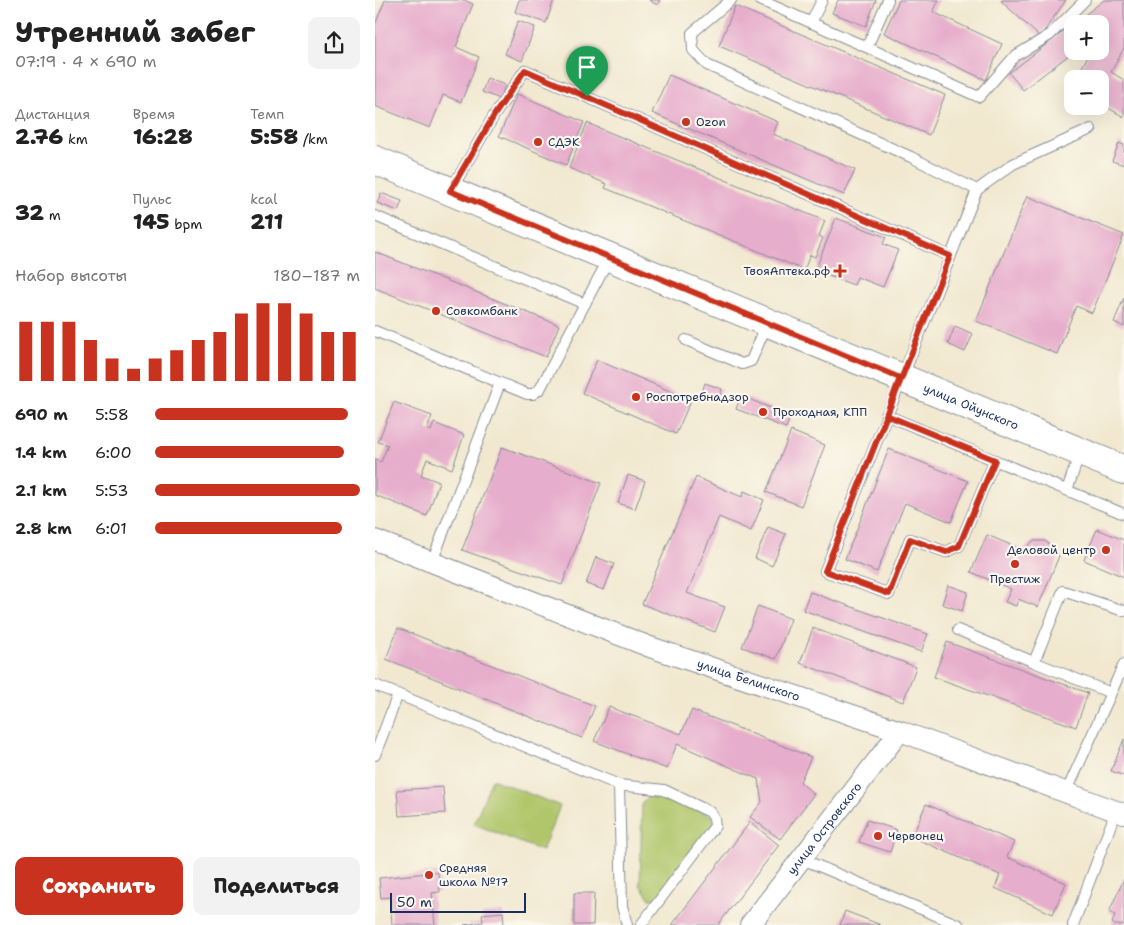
<!DOCTYPE html>
<html lang="ru">
<head>
<meta charset="utf-8">
<style>
	:root { --surface:#fff; --page:#f2f2f2; --text:#222; --muted:#767676; --accent:#c8321e }
	body { margin:0; font-family:"Shantell Sans",sans-serif; background:var(--page); color:var(--text); height:100vh; display:flex; flex-direction:column; font-size:19px; white-space:nowrap }
	* { box-sizing:border-box; margin:0 }
	p { font-size:16px; color:var(--muted) }
	.icon { flex:none; width:28px; height:28px; fill:none; stroke:currentColor; stroke-width:2; stroke-linecap:round; stroke-linejoin:round }
	.map { position:relative; flex:1; overflow:hidden }
	.side { display:flex; flex-direction:column; background:var(--surface); width:375px }
	.side>* { flex:none }
	.fabs { position:absolute; left:689px; top:15px; display:grid; gap:10px }
	.fabs a { display:grid; place-items:center; width:45px; height:45px; border-radius:10px; background:var(--surface); box-shadow:0 5px 20px #0002; font-size:25px }
	.scale { position:absolute; left:15px; bottom:12px; width:136px; box-sizing:border-box; padding-left:5px; border:2px solid #1b2f5e; border-top:0; font-size:14px; line-height:18px; white-space:nowrap; color:#1b2f5e; -webkit-text-stroke:4px #fbf7ec; paint-order:stroke }
	.pin { position:absolute; display:grid; place-items:center; width:42px; height:42px; color:#fff; margin:-51px -21px; border-radius:50% 50% 50% 0; rotate:-45deg; box-shadow:0 0 5px #0007 }
	.pin .icon { rotate:45deg }
	.round { display:grid; place-items:center; flex:none; width:52px; height:52px; border-radius:10px; background:var(--page) }
	.summary { display:flex; align-items:center; justify-content:space-between; height:85px; padding:0 15px }
	h1 { font-size:28px; font-weight:800; line-height:38px }
	.metrics { display:grid; grid-template-columns:repeat(3,1fr); gap:8px; height:85px; padding:5px 15px }
	.metrics div { display:grid; align-content:center }
	.metrics b { font-size:21px; font-weight:800 }
	.metrics small { font-size:14px; font-weight:400 }
	.metrics p { font-size:14px }
	.chart { height:140px; padding:10px 15px }
	.chart p { display:flex; justify-content:space-between }
	.chart svg { width:100%; height:90px; margin-top:5px; stroke:var(--accent); stroke-width:6 }
	.button { display:flex; gap:10px; margin-top:auto; padding:10px 15px }
	.button a { flex:1; height:58px; border-radius:10px; background:var(--accent); color:#fff; font-size:20px; font-weight:800; line-height:58px; text-align:center }
	.button a+a { background:var(--page); color:var(--text) }
	ul { padding:0 15px; list-style:none; font-size:16px }
	li { display:grid; grid-template-columns:80px 60px 1fr; align-items:center; height:38px }
	li i { height:12px; border-radius:6px; background:var(--accent) }
	main { display:flex; flex:1; min-height:0 }
	.map>svg:first-child { display:block }
	.green { fill:#b0c66b; stroke:#667a64 }
	.building { fill:#e7adcc }
	.lines { fill:none; stroke-linecap:round; stroke-linejoin:round }
	.lane-casing { stroke:#868c96; stroke-width:12 }
	.street-casing { stroke:#868c96; stroke-width:22 }
	.secondary-casing { stroke:#868c96; stroke-width:30 }
	.lane { stroke:#fff; stroke-width:10 }
	.street { stroke:#fff; stroke-width:20 }
	.secondary { stroke:#fff; stroke-width:28 }
	.route-casing { stroke:#fff; stroke-width:10 }
	.route { stroke:#c8321e; stroke-width:6 }
	.poi-dot { fill:#c8321e; stroke:#fbf7ec; stroke-width:2 }
	.labels { text-anchor:middle; stroke-width:4.5; stroke-linejoin:round; paint-order:stroke }
	.poi-label { font-size:12px; fill:#1b2f5e; stroke:#fbf7ec; text-anchor:start }
	.street-label { font-size:12px; fill:#1b2f5e; stroke:#fbf7ec }
</style>
</head>
<body>
<main>
<section class="side">
<div class="summary"><div><h1>Утренний забег</h1><p>07:19 · 4 × 690 m</p></div><a class="round"><svg class="icon" aria-label="share" viewBox="0 0 24 24"><path d="M12 15V3M7 8l5-5 5 5M5 13v7h14v-7"/></svg></a></div>
<div class="metrics">
<div><p>Дистанция</p><b>2.76<small> km</small></b></div>
<div><p>Время</p><b>16:28</b></div>
<div><p>Темп</p><b>5:58<small> /km</small></b></div>
</div>
<div class="metrics">
<div><b>32<small> m</small></b></div>
<div><p>Пульс</p><b>145<small> bpm</small></b></div>
<div><p>kcal</p><b>211</b></div>
</div>
<div class="chart"><p><span>Набор высоты</span>180–187 m</p>
<svg viewBox="0 0 160 44" preserveAspectRatio="none"><path d="M5 44V15M15 44V15M25 44V15M35 44V24M45 44V33M55 44V38M65 44V33M75 44V29M85 44V24M95 44V20M105 44V11M115 44V6M125 44V6M135 44V11M145 44V20M155 44V20"/></svg>
</div>
<ul>
<li><b>690 m</b>5:58<i style="width:94%"></i></li>
<li><b>1.4 km</b>6:00<i style="width:92%"></i></li>
<li><b>2.1 km</b>5:53<i style="width:100%"></i></li>
<li><b>2.8 km</b>6:01<i style="width:91%"></i></li>
</ul>
<div class="button"><a>Сохранить</a><a>Поделиться</a></div>
</section>
<div class="map">
<svg width="749" height="925" viewBox="0 0 749 925">
	<rect width="100%" height="100%" fill="#fbf7ec"/>
	<filter id="ink" filterUnits="userSpaceOnUse"><feTurbulence type="fractalNoise" baseFrequency=".02" numOctaves="2"/><feDisplacementMap in="SourceGraphic" scale="10" xChannelSelector="R" yChannelSelector="G"/><feConvolveMatrix kernelMatrix="1 2 1 2 8 2 1 2 1" color-interpolation-filters="sRGB"/></filter>
	<filter id="wash" filterUnits="userSpaceOnUse"><feTurbulence type="fractalNoise" baseFrequency=".0096" numOctaves="4" result="noise"/><feDisplacementMap in="SourceGraphic" scale="20" xChannelSelector="R" yChannelSelector="G"/><feGaussianBlur stdDeviation="1.12" result="paint"/><feColorMatrix in="noise" values="0 0 0 0 0 0 0 0 0 0 0 0 0 0 0 0 0 1.4 0 .05"/><feComposite in="paint" operator="in"/></filter>
	<g filter="url(#wash)">
		<rect width="100%" height="100%" fill="#f1e8cf"/>
		<path class="green" d="M117 779 185 806 167 851 99 824Z
			M282 793 342 818 283 898 275 899 265 885 267 803 273 796Z"/>
		<g id="blocks">
			<path class="building" d="M10 0H89L98 4 81 47 104 57 86 102 68 95 55 128 0 106V25Z
				M144 0H179L171 23 140 12Z
				M274 0H285L282 5Z
				M463 0H501L491 26 457 13Z
				M524 0H564L558 12 627 44 611 80 509 33Z
				M628 0H691L665 37 626 1Z
				M729 0H749V48L736 72 749 80V117L725 103V79H700L716 51H725V35L730 27 725 30V24H698Z
				M360 6 570 95 554 135 344 46Z
				M143 21 160 27 147 61 130 54Z
				M698 24V52L648 90 634 73Z
				M294 75 403 122 398 134 480 170 469 195 277 113Z
				M112 78 130 85 125 99 107 92Z
				M142 94 209 122 191 165 124 136Z
				M212 123 450 221 444 236 448 238 440 257 435 255 429 270 230 188 232 184 194 168Z
				M744 143 749 145V165L737 161Z
				M6 193 27 201 23 211 2 203Z
				M652 196 749 235 717 313 701 306 682 354 601 321Z
				M461 218 511 237 508 244 523 250 508 287 482 277 479 285 440 271Z
				M0 252 184 325 171 357 0 288Z
				M749 298V327L739 322Z
				M580 326 598 334 590 352 573 344Z
				M222 360 316 400 301 434 207 393Z
				M330 383 347 389 344 398 327 392Z
				M366 396 416 416 411 428 361 409Z
				M19 402 57 416 52 429 56 431 59 423 89 435 77 469 52 459 46 475 64 482 52 516 0 495V460L6 462 13 445 3 442Z
				M416 431 450 445 426 506 391 492Z
				M127 447 226 483 187 585 87 550Z
				M514 449 593 481 576 522 530 503 502 572 470 559Z
				M253 475 270 481 260 509 243 503Z
				M321 477 367 497 369 491 389 500 376 531 344 517 312 593 350 607 340 632 267 604Z
				M393 527 411 534 397 566 380 558Z
				M722 529 749 540V577L709 560Z
				M612 535 648 550 658 541H670L677 546 684 556 663 607 643 599 641 606 630 602 636 589 596 572Z
				M221 557 239 564 229 590 211 584Z
				M573 585 593 592 587 611 567 604Z
				M435 592 553 634 546 652 428 610Z
				M383 606 416 619 401 659 367 647Z
				M23 628 220 706 207 738 11 659Z
				M438 628 541 667 528 702 425 663Z
				M572 642 713 693 701 727 559 677Z
				M234 707 306 734 317 710 436 757 425 782 439 794 405 839 375 817 387 802 383 779 302 744 292 769 219 741Z
				M749 739V776L736 771Z
				M68 787 70 813 24 816 22 790Z
				M551 804 639 842 632 857 691 883 678 914 620 888 625 875 537 837Z
				M492 820 522 830 515 852 484 842Z
				M375 822 404 845 343 925H297Z
				M63 872 65 892 57 893 60 925H17L15 897 6 898 4 878Z
				M749 879V925H740L737 923 740 915 734 912Z
				M199 893H219L218 925H199Z
				M470 911 506 925H465Z
				M128 912 129 925H89L108 922 107 914Z"/>
		</g>
	</g>
	<g filter="url(#ink)">
		<use href="#blocks" fill-opacity="0" stroke="#868c96" stroke-width="1"/>
		<g class="lines">
			<g class="lane-casing">
				<path id="lane" d="M356 0 317 33 318 50 332 65 536 157 602 190
					M385 0 604 97 640 56 675 35 710 0
					M436 23 447 0
					M492 47 513 0
					M76 190 120 114 150 70 575 256
					M0 216 210 304
					M0 331 152 394H158L165 389 234 258
					M311 340 367 364 376 361 392 324
					M511 415 749 514
					M620 460 584 546 571 552 535 539 514 594 450 571 602 190 638 164 716 129
					M692 490 705 453
					M57 562 125 383
					M583 630 659 662
					M0 685 244 785 289 790 335 812 339 818 340 826 266 925
					M736 693 659 662 688 591 749 611
					M0 755 23 694
					M244 785 247 906 252 925
					M691 793 749 664
					M427 859 584 925
					M698 925 741 811"/>
			</g>
			<g class="street-casing">
				<g id="street">
					<path id="s1" d="M0 540 275 647 525 731 749 814"/>
					<path id="s2" d="M375 925 525 731"/>
				</g>
			</g>
			<g class="secondary-casing">
				<g id="secondary">
					<path id="s3" d="M0 160 749 470"/>
				</g>
			</g>
			<use href="#lane" class="lane"/>
			<use href="#street" class="street"/>
			<use href="#secondary" class="secondary"/>
		</g>
	</g>
	<g class="lines" filter="url(#ink)">
		<g class="route-casing">
			<path id="route" d="M212 97 150 70 120 114 75 191 525 378 511 415 620 460 584 546 571 552 535 539 514 594 450 571 575 256 212 97"/>
		</g>
		<use href="#route" class="route"/>
	</g>
	<g class="poi-dot">
		<circle cx="311" cy="122" r="5"/>
		<circle cx="163" cy="142" r="5"/>
		<path d="M462.5 263.5h5v5h5v5h-5v5h-5v-5h-5v-5h5z"/>
		<circle cx="61" cy="311" r="5"/>
		<circle cx="261" cy="397" r="5"/>
		<circle cx="388" cy="412" r="5"/>
		<circle cx="731" cy="550" r="5"/>
		<circle cx="640" cy="564" r="5"/>
		<circle cx="503" cy="836" r="5"/>
		<circle cx="54" cy="875" r="5"/>
	</g>
	<g class="labels">
		<g class="poi-label">
			<text x="321" y="126">Ozon</text>
			<text x="173" y="146">СДЭК</text>
			<text x="455" y="275" text-anchor="end">ТвояАптека.рф</text>
			<text x="71" y="315">Совкомбанк</text>
			<text x="271" y="401">Роспотребнадзор</text>
			<text x="398" y="416">Проходная, КПП</text>
			<text x="721" y="554" text-anchor="end">Деловой центр</text>
			<text x="640" y="583" text-anchor="middle">Престиж</text>
			<text x="513" y="840">Червонец</text>
			<text x="64" y="872">Средняя<tspan x="64" dy="14">школа №17</tspan></text>
		</g>
		<g class="street-label">
			<text dy="4" stroke="none"><textPath href="#s3" startOffset="645">улица Ойунского</textPath></text>
			<text dy="4" stroke="none"><textPath href="#s1" startOffset="399">улица Белинского</textPath></text>
			<text dy="4" stroke="none"><textPath href="#s2" startOffset="122">улица Островского</textPath></text>
		</g>
	</g>
</svg>
<div class="fabs">
<a>+</a>
<a>−</a>
</div>
<div class="scale">50 m</div>
<div class="pin" style="left:212px;top:97px;background:#1e9e55"><svg class="icon" aria-label="arrive" viewBox="0 0 24 24"><path d="M6 21V4h12l-3 4 3 4H6"/></svg></div>
</div>
</main>
</body>
</html>
